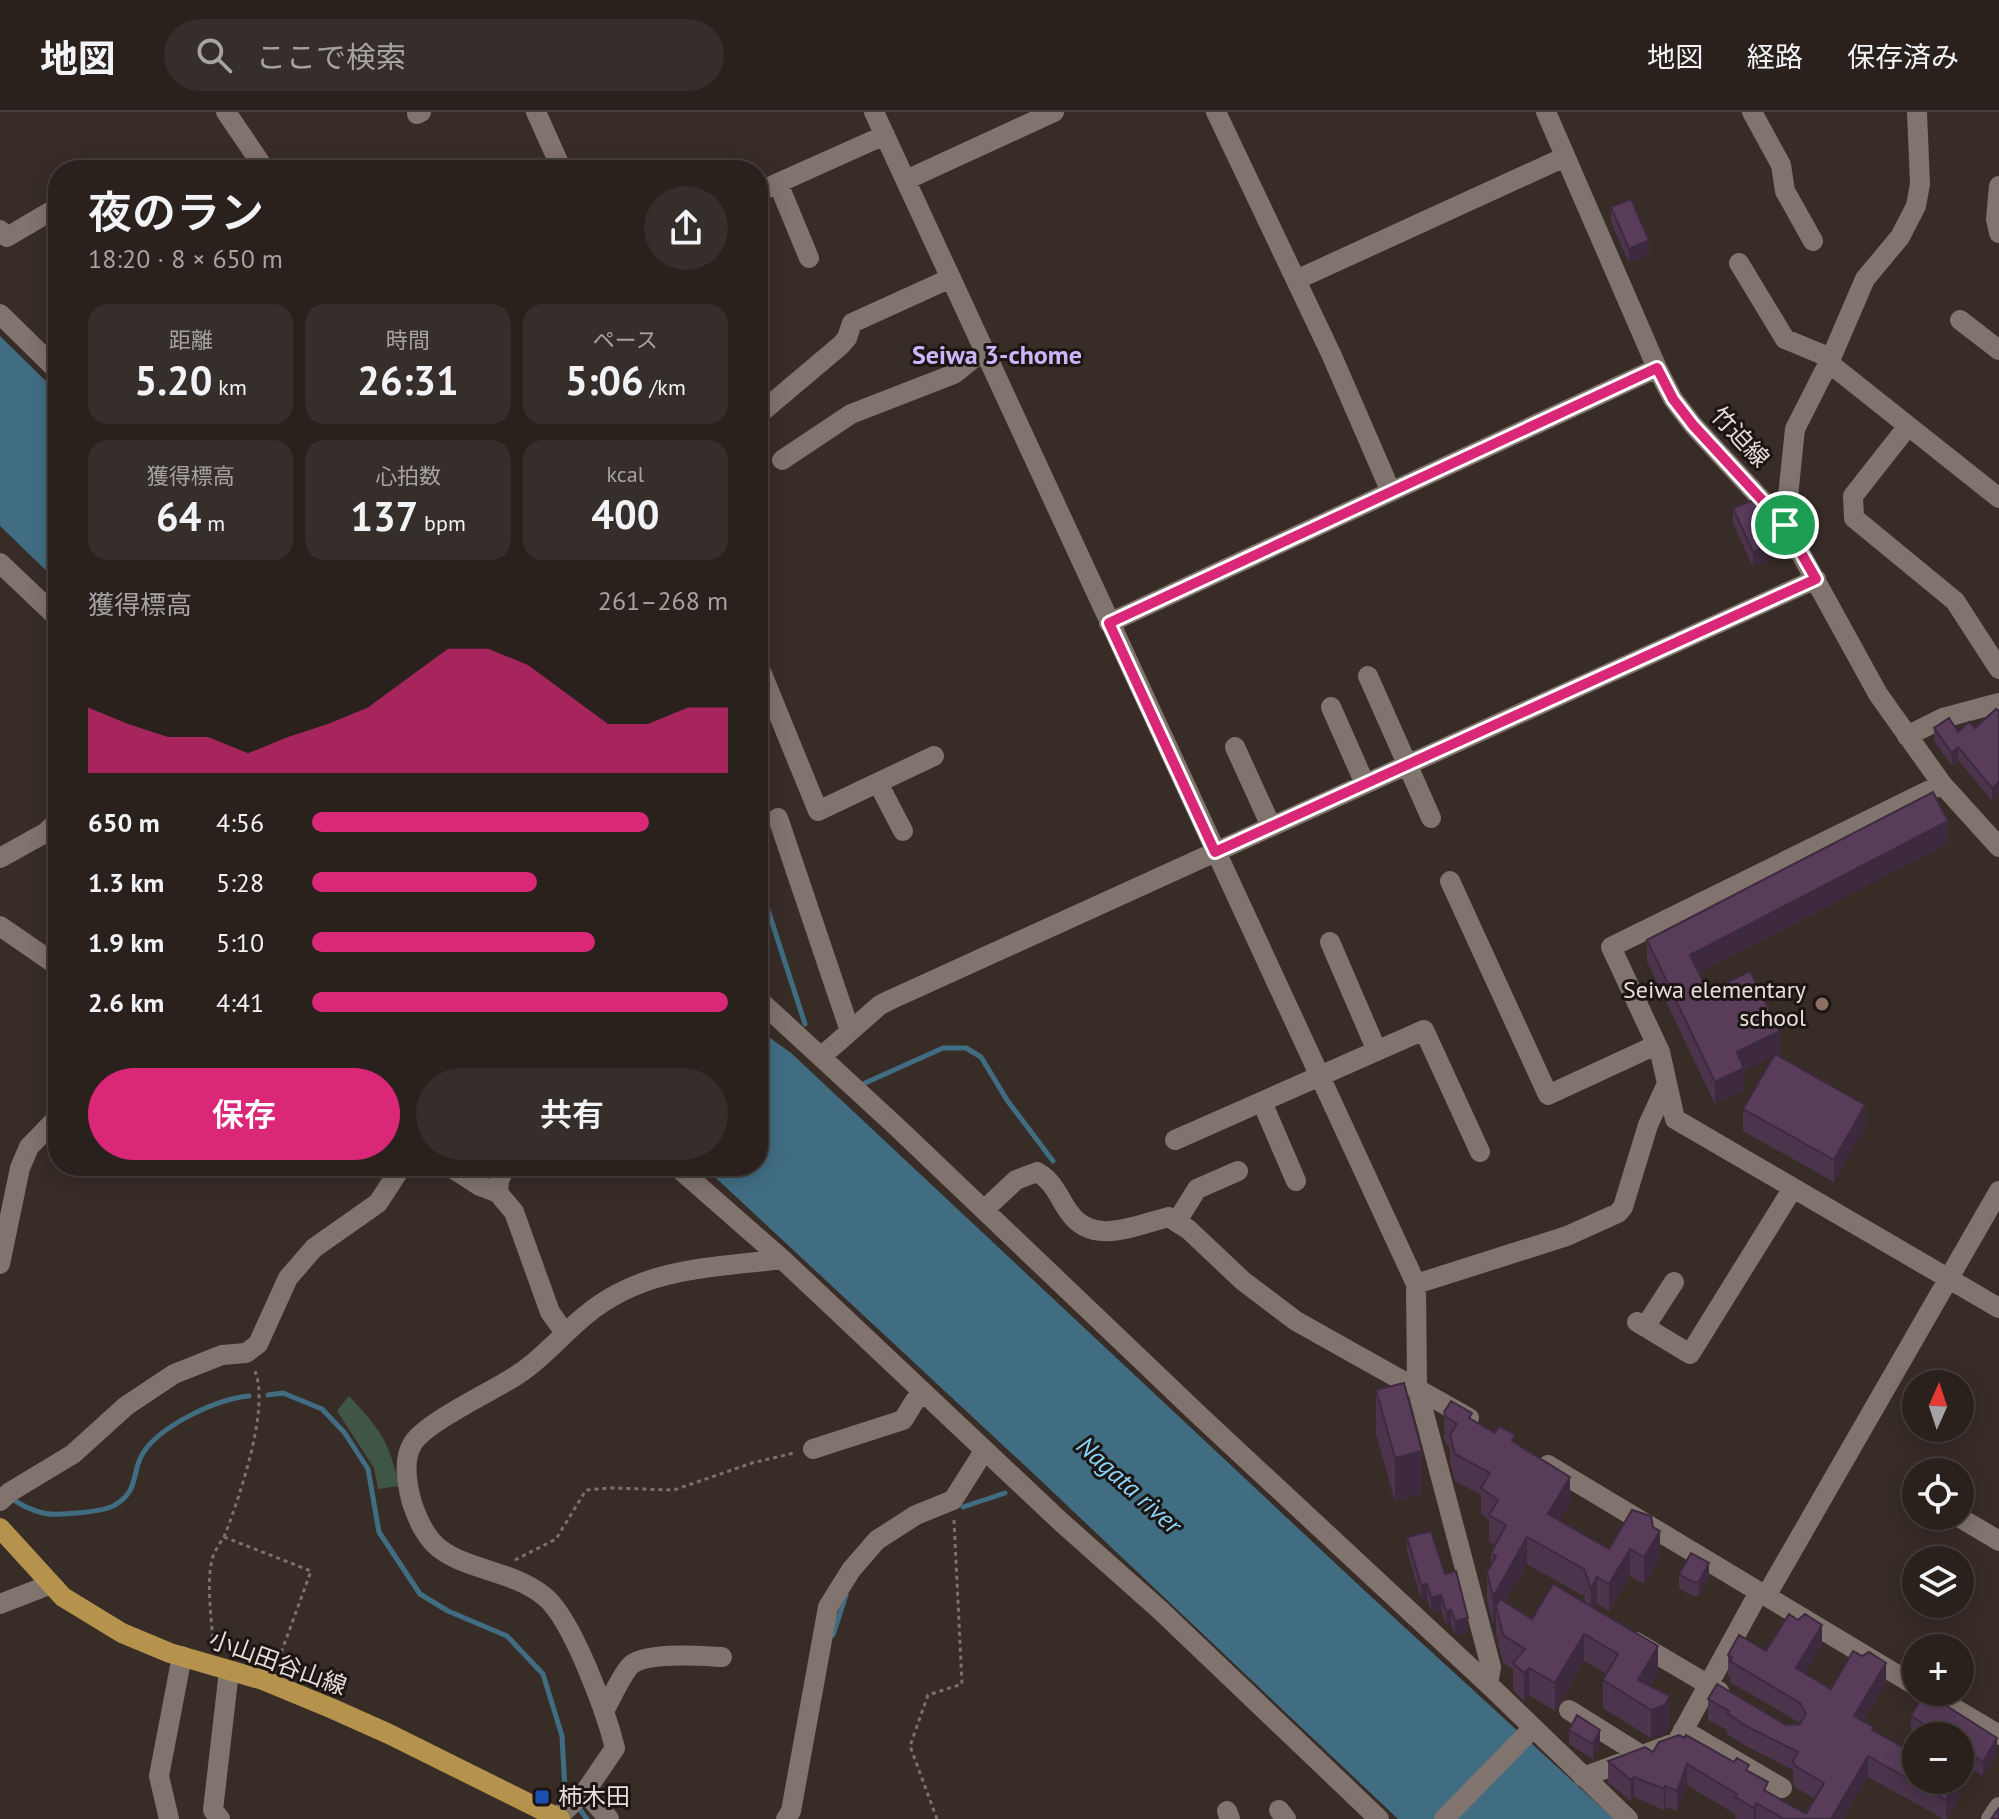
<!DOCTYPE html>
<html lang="ja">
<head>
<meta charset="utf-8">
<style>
	:root { --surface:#2a211d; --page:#362e2a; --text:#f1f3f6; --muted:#a5a3a4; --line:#463e3b; --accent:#db2777 }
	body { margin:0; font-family:"PT Sans","Noto Sans JP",sans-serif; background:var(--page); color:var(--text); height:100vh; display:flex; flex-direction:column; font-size:30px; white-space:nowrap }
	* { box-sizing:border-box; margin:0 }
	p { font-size:26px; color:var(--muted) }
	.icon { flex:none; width:44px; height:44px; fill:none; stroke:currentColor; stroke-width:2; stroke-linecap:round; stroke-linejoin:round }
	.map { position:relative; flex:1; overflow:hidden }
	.details { position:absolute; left:48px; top:48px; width:720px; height:1016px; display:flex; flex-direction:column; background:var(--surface); border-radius:32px; box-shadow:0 4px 20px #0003,0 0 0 2px var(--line) }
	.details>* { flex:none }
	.needle { width:52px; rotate:3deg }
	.tools { position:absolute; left:1902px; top:1258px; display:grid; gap:16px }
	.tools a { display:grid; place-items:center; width:72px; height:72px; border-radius:50%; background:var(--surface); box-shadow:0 4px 20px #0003,0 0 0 2px var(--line); font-size:40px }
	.pin { position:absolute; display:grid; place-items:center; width:68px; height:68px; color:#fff; margin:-34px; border:4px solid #fff; border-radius:50%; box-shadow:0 2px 8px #0007 }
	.round { display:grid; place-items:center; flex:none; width:84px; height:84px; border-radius:42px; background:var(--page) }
	.headline { display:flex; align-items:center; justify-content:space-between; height:136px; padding:0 40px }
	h1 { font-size:44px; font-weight:600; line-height:60px }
	.figures { display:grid; grid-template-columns:repeat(3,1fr); gap:12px; height:136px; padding:8px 40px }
	.figures div { display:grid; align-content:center; border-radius:20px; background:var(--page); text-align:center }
	.figures b { font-size:40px; font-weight:600 }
	.figures small { font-size:22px; font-weight:400 }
	.figures p { font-size:22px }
	.chart { height:224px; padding:16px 40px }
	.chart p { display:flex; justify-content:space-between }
	.chart svg { width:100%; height:144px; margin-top:8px; fill:var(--accent); opacity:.7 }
	.cta { display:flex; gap:16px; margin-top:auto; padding:16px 40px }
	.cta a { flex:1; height:92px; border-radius:48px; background:var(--accent); color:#fff; font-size:32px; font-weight:600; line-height:92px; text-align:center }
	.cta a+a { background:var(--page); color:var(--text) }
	ul { padding:0 40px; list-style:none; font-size:26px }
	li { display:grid; grid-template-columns:128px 96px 1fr; align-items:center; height:60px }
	li i { height:20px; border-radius:10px; background:var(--accent) }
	header { display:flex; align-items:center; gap:48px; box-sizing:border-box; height:112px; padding:0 40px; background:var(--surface); border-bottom:2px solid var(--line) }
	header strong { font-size:38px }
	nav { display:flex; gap:44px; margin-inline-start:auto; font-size:28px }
	.search { width:560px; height:72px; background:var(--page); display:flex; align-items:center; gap:20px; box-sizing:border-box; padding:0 28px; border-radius:44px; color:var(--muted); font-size:30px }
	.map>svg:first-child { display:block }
	.green { fill:#3f5646 }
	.water { fill:#416d83 }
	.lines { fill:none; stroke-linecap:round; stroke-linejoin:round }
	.stream { stroke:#416d83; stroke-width:5 }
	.path { stroke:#7c726d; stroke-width:3; stroke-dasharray:4 4; stroke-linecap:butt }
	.minor { stroke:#81736d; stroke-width:20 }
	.major { stroke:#b6934d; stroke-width:20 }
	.wall { fill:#4c344d; fill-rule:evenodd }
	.shaded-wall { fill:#3e2a3f }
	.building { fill:#583c5a; stroke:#3e2a3f; stroke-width:2 }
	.route-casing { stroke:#fff; stroke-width:16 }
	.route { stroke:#db2777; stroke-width:10 }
	.education-dot { fill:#8d6e63; stroke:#1b1613; stroke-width:3 }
	.transit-dot { fill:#1a4fb4; stroke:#1b1613; stroke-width:3 }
	.labels { text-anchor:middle; stroke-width:6; stroke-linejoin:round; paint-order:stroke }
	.street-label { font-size:24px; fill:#e7dedb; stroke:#1b1613 }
	.poi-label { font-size:24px; fill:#e7dedb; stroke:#1b1613; text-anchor:end }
	.neighbourhood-label { font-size:26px; font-weight:bold; fill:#ccb5fb; stroke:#1b1613 }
	.water-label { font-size:26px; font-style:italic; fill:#8cd5fa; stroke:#1b1613 }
</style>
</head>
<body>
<header>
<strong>地図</strong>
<div class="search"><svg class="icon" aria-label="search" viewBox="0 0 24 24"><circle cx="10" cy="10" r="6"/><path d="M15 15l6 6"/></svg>ここで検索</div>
<nav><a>地図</a><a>経路</a><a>保存済み</a></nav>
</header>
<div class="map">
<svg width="1999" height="1707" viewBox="0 0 1999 1707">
	<rect width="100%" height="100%" fill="#382c27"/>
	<path class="green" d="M349 1284C380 1317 389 1329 399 1374L378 1377 374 1356 337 1299Z"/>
	<path class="water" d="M0 224 58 281V470L0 414Z
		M758 917 791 941 1365 1479 1614 1707H1398L1035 1363 703 1054H758Z"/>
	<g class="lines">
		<path class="stream" d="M758 767 805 912
			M865 971 943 936H966L981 945 1007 988 1053 1049
			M268 1283 283 1281 322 1297 344 1320 368 1357 379 1420 420 1482 448 1499 507 1524 543 1562 562 1624 565 1679 571 1687
			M10 1385C20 1393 31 1398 43 1401 56 1404 104 1400 115 1393 140 1378 131 1360 143 1341 161 1313 217 1287 249 1284
			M963 1395 1005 1381
			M833 1523 846 1483
			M578 1695 587 1707"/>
		<path class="path" d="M224 1425 311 1459 277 1552
			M515 1448 556 1427 586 1378 611 1376 674 1378 752 1351 794 1341
			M213 1534C212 1507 206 1474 212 1448 214 1438 222 1430 226 1420 240 1383 270 1296 255 1259
			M937 1707 910 1634 928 1583 962 1572 954 1408"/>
		<path class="minor" d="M226 0 260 50 262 58
			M536 0 562 58
			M874 0 1416 1172 1417 1275 1491 1555 1488 1572
			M1216 0 1332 244 1391 380
			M1546 0 1657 256 1673 287 1693 313 1785 413 1878 582 1942 672 1999 735
			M1752 0 1781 53 1785 79 1813 129
			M417 2 421 0
			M906 68 1054 0
			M778 71 809 146
			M1999 74 1996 107 1999 121
			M758 80 885 23
			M0 118 7 125 58 95
			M1739 151 1785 227 1831 246
			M1296 168 1565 45
			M0 202 58 259
			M1960 208 1999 238
			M1829 251 1999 386
			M758 303 841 233 847 226 852 211 951 166
			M1908 314 1853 384 1854 406 1955 489 1999 557
			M782 348 851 302 954 262 984 238
			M1785 413 1795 317 1831 246 1865 167 1900 125 1916 94 1920 72 1917 0
			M0 451 58 506
			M1109 511 1657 256
			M758 552 818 699 934 644
			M1368 564 1431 706
			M1331 595 1365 672
			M1907 624 1943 606 1999 591
			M1235 635 1271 714
			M878 671 903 719
			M1942 672 1611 835 1660 940 1675 1007 1999 1196
			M778 706 850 919
			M0 746 45 721 58 709
			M1450 769 1548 983 1656 933
			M0 814 58 854
			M1330 830 1377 939
			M758 887 899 1017 1201 1305 1488 1572 1628 1707
			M822 944 880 893 890 888 1816 467
			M1262 990 1296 1069
			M1175 1028 1424 918 1480 1040
			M449 1054 480 1074 498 1081 514 1100 550 1200 565 1221
			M676 1054 782 1147 1060 1409 1160 1498 1379 1707
			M498 1081 499 1069 505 1054
			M984 1098 1016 1068 1037 1060C1055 1070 1058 1085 1069 1100 1093 1135 1135 1113 1169 1105L1189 1118 1243 1169 1296 1209 1469 1306
			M1177 1109 1197 1077 1238 1059
			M0 1152 20 1056 29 1035 58 1005
			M1416 1172 1567 1124 1618 1101 1623 1095 1648 1013 1666 974
			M1637 1210 1690 1242 1793 1076
			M1645 1215 1674 1170
			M813 1337 903 1308 921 1279
			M1548 1353 1916 1574
			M0 1389 10 1380 73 1342 126 1294 174 1262 222 1243 246 1241 258 1232 288 1166 314 1136 378 1091 402 1054
			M1957 1404 1999 1429
			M1766 1484 1999 1079
			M0 1492 49 1473
			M1636 1530 1719 1579
			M1927 1580 1999 1623
			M1569 1598 1641 1643
			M604 1599C612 1585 619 1568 629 1555 643 1539 702 1544 722 1545
			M1683 1618 1782 1676
			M1583 1665 1677 1630 1759 1480
			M585 1680 609 1707
			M1279 1698 1286 1707
			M1227 1699 1230 1707
			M558 1705 585 1680 615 1636C606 1600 572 1506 544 1484 513 1459 470 1459 440 1437 425 1425 418 1408 412 1391 407 1373 402 1348 413 1331 426 1311 486 1282 509 1268 539 1251 560 1224 587 1202 645 1155 711 1156 782 1147
			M169 1707 159 1664 182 1544
			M220 1707 213 1698 229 1559
			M786 1707 791 1699 828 1495 851 1458 877 1428 916 1403 953 1388 984 1339
			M1444 1707 1533 1616
			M1991 1707 1999 1695"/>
		<path class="major" d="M0 1416 63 1485 122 1521 170 1541 263 1568 333 1597 389 1622 560 1707"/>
	</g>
	<path class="wall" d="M1611 95 1649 143 1629 151 1611 110Z
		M1733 396 1776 444 1753 455 1733 411Z
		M1996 597 1992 689 1958 648 1952 654 1934 629V616L1958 620 1975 616Z
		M1948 732 1698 861 1708 880 1780 942 1777 943 1865 1015 1834 1070 1743 1019V997L1773 945 1744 959V978L1715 992 1647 850V828Z
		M1376 1278 1422 1382 1395 1390 1376 1322Z
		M1444 1300 1472 1308 1515 1331 1570 1391 1559 1409 1609 1437 1632 1398 1660 1446 1644 1472 1630 1464 1609 1499 1597 1492 1595 1496 1658 1562 1650 1575 1670 1612 1665 1621 1651 1626 1603 1596V1568L1607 1562 1584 1549 1555 1599 1529 1583 1524 1589 1513 1578V1557L1503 1551 1496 1521V1508L1493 1512 1487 1487V1460L1491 1454V1441L1495 1433 1489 1430V1408L1481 1402V1383L1455 1369 1450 1350V1335L1446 1332 1444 1327ZM1527 1452 1584 1484 1586 1492 1532 1507 1505 1490Z
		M1407 1425 1445 1462 1468 1520 1455 1523 1451 1512 1446 1513 1441 1497 1431 1500 1427 1486 1421 1487 1407 1439Z
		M1679 1462 1709 1466 1699 1484H1693L1679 1476Z
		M1822 1533 1805 1562 1831 1577 1886 1571 1863 1609 1874 1619 1959 1668V1686L1947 1707H1944L1868 1665 1843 1707H1738L1735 1706V1702L1687 1673 1677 1699 1665 1695 1664 1698 1634 1685 1631 1689 1608 1670V1649L1653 1640 1749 1659 1768 1680 1806 1702 1815 1687 1795 1675 1793 1670V1658L1746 1634 1727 1622V1618L1708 1608V1587L1786 1613 1800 1612V1611L1730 1570V1564H1728V1543Z
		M1925 1580 1997 1626V1641L1983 1664 1960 1650V1624H1920L1911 1618V1604Z
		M1569 1618 1600 1633 1593 1647 1569 1632Z"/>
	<path class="shaded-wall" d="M1649 128V143L1629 151V137Z
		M1776 430V444L1753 455V440Z
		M1958 635V648L1952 654V641Z
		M1999 670V683L1992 689V676Z
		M1948 709V732L1690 865V843Z
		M1780 919V942L1744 959V978L1715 992V970L1737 940Z
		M1865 993V1015L1834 1070V1048Z
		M1422 1339V1382L1395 1390V1346Z
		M1570 1365V1391L1548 1429V1402Z
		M1660 1419V1446L1644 1472V1445Z
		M1527 1425V1452L1498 1503 1496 1494V1508L1493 1512V1485Z
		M1630 1437V1464L1609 1499V1472Z
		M1709 1451V1466L1699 1484V1470Z
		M1597 1465V1492L1591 1504V1477Z
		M1427 1472V1486L1421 1487V1473Z
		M1441 1483V1497L1431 1500V1486Z
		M1451 1498V1512L1446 1513V1499Z
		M1468 1506V1520L1455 1523V1509Z
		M1822 1513V1533L1796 1577V1556Z
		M1584 1522V1549L1555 1599V1571Z
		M1658 1534V1562L1640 1592 1638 1568Z
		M1886 1551V1571L1854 1624V1604Z
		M1529 1556V1583L1524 1589V1561Z
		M1670 1584V1612L1665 1621 1651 1626V1598Z
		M1600 1618V1633L1593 1647V1632Z
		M1997 1626V1641L1983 1664V1650Z
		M1868 1644V1665L1843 1707H1831Z
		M1687 1652V1673L1677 1699V1679Z
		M1634 1665V1685L1631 1689V1668Z
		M1957 1668H1959V1686L1946 1707V1688Z
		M1665 1674V1695L1664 1698V1677Z
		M1756 1691V1707H1754V1696Z"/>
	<path class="building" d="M1631 87 1649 128 1629 137 1611 95Z
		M1757 387 1776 430 1753 440 1733 396Z
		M1996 597 1998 599 1999 598V670L1992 676 1958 635 1952 641 1934 616 1949 606 1958 620 1969 610 1975 616Z
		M1933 680 1948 709 1690 843 1708 880 1750 859 1780 919 1737 940 1744 956 1715 970 1647 828Z
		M1775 942 1865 993 1834 1048 1743 997Z
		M1404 1271 1422 1339 1395 1346 1376 1278Z
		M1451 1289 1472 1301 1469 1306 1495 1321 1499 1314 1515 1323 1512 1329 1570 1365 1548 1402 1609 1437 1632 1398 1651 1404 1653 1415 1660 1419 1644 1445 1630 1437 1609 1472 1597 1465 1591 1477 1584 1457 1527 1425 1493 1485 1487 1460 1496 1444 1491 1441 1506 1413 1489 1403 1498 1388 1481 1376 1490 1361 1455 1342 1450 1323 1457 1312 1446 1305 1444 1300Z
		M1431 1419 1445 1462 1456 1459 1468 1506 1455 1509 1451 1498 1446 1499 1441 1483 1431 1486 1427 1472 1421 1473 1407 1425Z
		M1691 1441 1709 1451 1699 1470H1693L1679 1462Z
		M1553 1472 1658 1534 1638 1568 1670 1584 1665 1593 1651 1598 1603 1568 1618 1542 1584 1522 1555 1571 1529 1556 1524 1561 1513 1551 1525 1537 1503 1523 1496 1494 1500 1487 1532 1507Z
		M1789 1502 1798 1508 1805 1502 1822 1513 1796 1556 1831 1577 1853 1539 1862 1544 1869 1540 1886 1551 1854 1604 1874 1615 1872 1618 1916 1642V1668H1957L1946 1688 1868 1644 1831 1707H1784L1756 1691 1754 1696 1735 1685 1737 1682 1687 1652 1677 1679 1665 1674 1664 1677 1634 1665 1631 1668 1608 1649 1645 1635 1653 1640 1659 1630 1679 1623 1685 1626 1686 1623 1734 1650 1737 1646 1749 1653 1746 1658 1768 1670 1764 1678 1806 1702 1824 1671 1795 1654 1793 1649 1798 1640 1746 1614 1727 1601 1729 1599 1708 1587 1717 1572 1786 1613 1800 1612 1806 1602 1800 1591 1730 1549 1732 1545 1728 1543 1739 1523 1766 1539Z
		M1925 1580 1997 1626 1983 1650 1960 1635V1624H1943L1911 1604Z
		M1577 1603 1600 1618 1593 1632 1569 1618Z
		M1999 1696V1707H1991Z"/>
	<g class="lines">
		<g class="route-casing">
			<path id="route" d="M1657 256 1673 287 1693 313 1785 413 1816 467 1215 740 1109 511Z"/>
		</g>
		<use href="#route" class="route"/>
	</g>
	<circle class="education-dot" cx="1822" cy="892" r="8"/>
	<rect class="transit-dot" x="534" y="1677" width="16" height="16" rx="4"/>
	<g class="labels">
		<g class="street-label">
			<text transform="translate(1740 325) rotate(47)" y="8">竹迫線</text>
			<text transform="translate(278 1551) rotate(20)" y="8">小山田谷山線</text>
		</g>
		<g class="poi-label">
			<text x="1806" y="886">Seiwa elementary<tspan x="1806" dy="28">school</tspan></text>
			<text x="558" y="1693" text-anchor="start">柿木田</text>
		</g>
		<g class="neighbourhood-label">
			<text x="997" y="252">Seiwa 3-chome</text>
		</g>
		<g class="water-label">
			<text transform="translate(1129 1373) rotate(42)" y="9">Nagata river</text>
		</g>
	</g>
</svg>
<div class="tools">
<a><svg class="needle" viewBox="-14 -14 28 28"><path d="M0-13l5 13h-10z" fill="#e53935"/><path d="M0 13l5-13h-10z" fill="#a5a3a4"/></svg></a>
<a><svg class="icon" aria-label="locate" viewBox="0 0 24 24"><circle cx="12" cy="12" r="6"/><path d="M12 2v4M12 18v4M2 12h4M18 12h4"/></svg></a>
<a><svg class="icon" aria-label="layers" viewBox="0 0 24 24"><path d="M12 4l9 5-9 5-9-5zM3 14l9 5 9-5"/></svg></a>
<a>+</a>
<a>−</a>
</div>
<div class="pin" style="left:1785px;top:413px;background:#1e9e55"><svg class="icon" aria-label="arrive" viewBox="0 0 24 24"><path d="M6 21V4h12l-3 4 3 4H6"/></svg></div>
<section class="details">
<div class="headline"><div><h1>夜のラン</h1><p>18:20 · 8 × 650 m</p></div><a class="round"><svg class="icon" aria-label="share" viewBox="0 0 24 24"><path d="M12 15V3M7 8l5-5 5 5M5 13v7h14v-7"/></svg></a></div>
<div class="figures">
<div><p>距離</p><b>5.20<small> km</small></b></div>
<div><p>時間</p><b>26:31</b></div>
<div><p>ペース</p><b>5:06<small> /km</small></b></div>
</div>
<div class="figures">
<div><p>獲得標高</p><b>64<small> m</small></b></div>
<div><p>心拍数</p><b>137<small> bpm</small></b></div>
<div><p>kcal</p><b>400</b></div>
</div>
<div class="chart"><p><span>獲得標高</span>261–268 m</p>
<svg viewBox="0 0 160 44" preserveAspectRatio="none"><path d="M0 44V24L10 29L20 33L30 33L40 38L50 33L60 29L70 24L80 15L90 6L100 6L110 11L120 20L130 29L140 29L150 24L160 24V44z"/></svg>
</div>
<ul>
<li><b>650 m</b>4:56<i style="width:81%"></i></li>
<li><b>1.3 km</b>5:28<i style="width:54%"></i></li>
<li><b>1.9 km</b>5:10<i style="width:68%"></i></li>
<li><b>2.6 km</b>4:41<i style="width:100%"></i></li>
</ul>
<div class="cta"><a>保存</a><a>共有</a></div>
</section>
</div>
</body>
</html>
